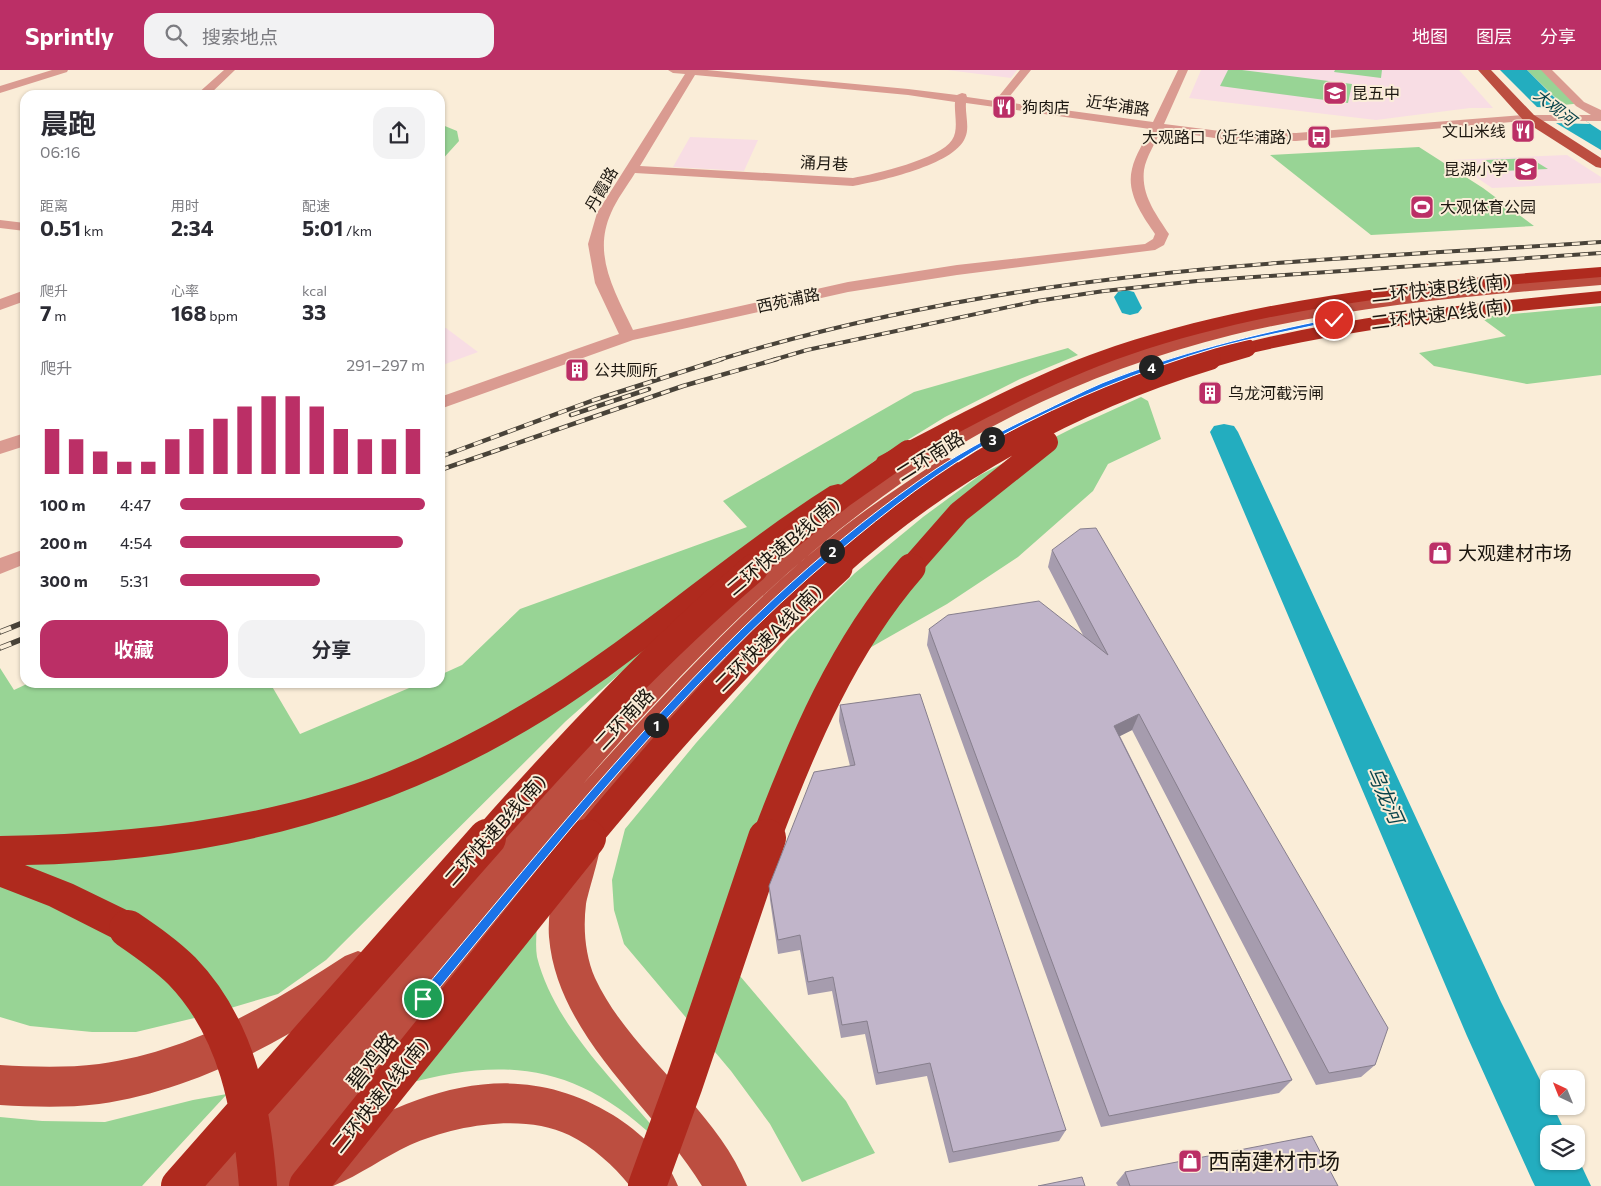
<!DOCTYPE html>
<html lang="zh">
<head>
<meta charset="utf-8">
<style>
	:root { --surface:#fff; --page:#f2f2f3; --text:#2b2b33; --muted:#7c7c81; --accent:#bb2f66 }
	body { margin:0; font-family:Commissioner,"Noto Sans SC",sans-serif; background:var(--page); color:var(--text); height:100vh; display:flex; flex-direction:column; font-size:19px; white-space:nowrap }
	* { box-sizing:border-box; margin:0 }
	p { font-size:16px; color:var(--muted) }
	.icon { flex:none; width:28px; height:28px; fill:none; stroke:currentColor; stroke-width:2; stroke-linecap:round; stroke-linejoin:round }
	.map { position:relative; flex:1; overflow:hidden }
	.details { position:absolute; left:20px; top:20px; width:425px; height:598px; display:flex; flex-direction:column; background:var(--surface); border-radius:15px; box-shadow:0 1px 4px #0004 }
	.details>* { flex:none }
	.needle { width:32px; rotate:317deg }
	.buttons { position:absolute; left:1540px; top:1000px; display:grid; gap:10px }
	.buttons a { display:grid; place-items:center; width:45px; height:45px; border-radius:10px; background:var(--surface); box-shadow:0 1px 4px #0004; font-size:25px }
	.pin { position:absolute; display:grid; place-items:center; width:42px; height:42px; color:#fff; margin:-21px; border:2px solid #fff; border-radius:50%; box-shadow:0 1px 5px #0007 }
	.km { position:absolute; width:25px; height:25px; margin:-12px; border-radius:50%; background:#222; color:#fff; font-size:14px; line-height:25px; text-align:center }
	.round { display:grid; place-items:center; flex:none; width:52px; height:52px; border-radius:15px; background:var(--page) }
	.head { display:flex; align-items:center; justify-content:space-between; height:85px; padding:0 20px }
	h1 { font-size:28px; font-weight:700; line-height:38px }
	.metrics { display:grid; grid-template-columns:repeat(3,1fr); gap:8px; height:85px; padding:5px 20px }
	.metrics div { display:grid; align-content:center }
	.metrics b { font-size:21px; font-weight:700 }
	.metrics small { font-size:14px; font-weight:400 }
	.metrics p { font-size:14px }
	.chart { height:140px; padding:10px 20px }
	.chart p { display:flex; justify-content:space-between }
	.chart svg { width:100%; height:90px; margin-top:5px; stroke:var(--accent); stroke-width:6 }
	.button { display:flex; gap:10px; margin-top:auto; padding:10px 20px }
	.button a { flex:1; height:58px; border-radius:15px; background:var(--accent); color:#fff; font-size:20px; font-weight:700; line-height:58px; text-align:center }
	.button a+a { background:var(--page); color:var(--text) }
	ul { padding:0 20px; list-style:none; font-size:16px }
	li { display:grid; grid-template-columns:80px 60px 1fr; align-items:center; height:38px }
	li i { height:12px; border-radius:6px; background:var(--accent) }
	header { display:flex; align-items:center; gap:30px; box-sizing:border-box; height:70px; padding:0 25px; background:var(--accent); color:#fff }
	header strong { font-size:24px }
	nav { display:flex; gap:28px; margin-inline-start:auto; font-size:18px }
	.search { width:350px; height:45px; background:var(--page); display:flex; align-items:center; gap:12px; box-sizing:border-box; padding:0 18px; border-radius:15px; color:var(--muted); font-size:19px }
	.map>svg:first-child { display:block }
	.education { fill:#f8dde4 }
	.green { fill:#98d495 }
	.water { fill:#23adbf }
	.pier { fill:#faedd8 }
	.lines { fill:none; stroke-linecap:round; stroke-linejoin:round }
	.river { fill:#23adbf; fill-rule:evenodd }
	.minor { fill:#da9b91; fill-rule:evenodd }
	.major { fill:#bc4e40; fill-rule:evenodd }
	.highway { fill:#af2a1e; fill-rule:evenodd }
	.rail-far2-casing { stroke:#494339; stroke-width:4 }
	.rail-far1-casing { stroke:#494339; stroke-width:4.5 }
	.rail-casing { stroke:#494339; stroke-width:5.5 }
	.rail-far2 { stroke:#faedd8; stroke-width:2.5; stroke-dasharray:8; stroke-linecap:butt }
	.rail-far1 { stroke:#faedd8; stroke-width:3; stroke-dasharray:9; stroke-linecap:butt }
	.rail { stroke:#faedd8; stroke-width:4; stroke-dasharray:12; stroke-linecap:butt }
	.highway-bridge-far3 { stroke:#af2a1e; stroke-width:18 }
	.highway-bridge-far2 { stroke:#af2a1e; stroke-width:22 }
	.highway-bridge-far1 { stroke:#af2a1e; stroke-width:29 }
	.highway-bridge { stroke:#af2a1e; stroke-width:38 }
	.wall { fill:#a69cae }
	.shaded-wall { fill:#877f8d }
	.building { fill:#c1b5ca; stroke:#877f8d }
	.route { fill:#1a73e8; stroke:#fff }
	.labels { text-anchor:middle; stroke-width:4; stroke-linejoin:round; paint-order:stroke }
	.far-poi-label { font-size:16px; fill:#1c1710; stroke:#faedd8; text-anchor:start }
	.far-street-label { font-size:16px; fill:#1c1710; stroke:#faedd8 }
	.far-water-label { font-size:16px; font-style:italic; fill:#09434b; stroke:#faedd8 }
	.street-label { font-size:19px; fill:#1c1710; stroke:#faedd8 }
	.poi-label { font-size:19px; fill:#1c1710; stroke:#faedd8; text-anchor:start }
	.water-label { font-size:20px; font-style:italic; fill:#09434b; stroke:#faedd8 }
	.near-street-label { font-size:22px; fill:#1c1710; stroke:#faedd8 }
	.near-poi-label { font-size:22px; fill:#1c1710; stroke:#faedd8; text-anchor:start }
</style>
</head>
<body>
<header>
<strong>Sprintly</strong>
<div class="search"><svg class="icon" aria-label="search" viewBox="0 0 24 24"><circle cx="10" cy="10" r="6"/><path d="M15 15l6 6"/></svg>搜索地点</div>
<nav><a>地图</a><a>图层</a><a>分享</a></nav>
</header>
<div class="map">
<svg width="1601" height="1116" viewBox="0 0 1601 1116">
	<rect width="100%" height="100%" fill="#faedd8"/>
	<path class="education" d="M947 0H1017L1011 8Z
		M1201 0H1459L1493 38H1470L1376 50 1189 28Z
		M690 67 758 70 744 101 673 97Z
		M1567 85 1601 107V113L1492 118 1451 90Z
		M440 257 446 258 478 282 440 296Z"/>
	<path class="green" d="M1228 0H1242L1352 14 1348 33 1220 16Z
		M1335 0H1382L1381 8 1334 2Z
		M1527 0H1550L1583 33 1563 35Z
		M440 54 457 61 459 71 440 92Z
		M1419 77 1483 118 1534 156 1371 165 1270 85Z
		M1530 88 1548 99 1501 101 1485 90Z
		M1601 236V305L1527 314 1434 296 1419 283 1506 266 1480 247Z
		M1068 278 1078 285 1020 309 945 347 877 389 780 462 566 651 326 890 278 924 207 945 136 962H92L30 956 0 947V598L14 620 31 612 270 613 300 664 421 613 440 612V605L462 595 520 539 747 457 723 431 914 322Z
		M1141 327 1148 331 1161 369 1108 394 1093 421 1018 487 947 534 859 584 784 756 740 906 846 1031 875 1083 802 1112 770 1054 731 1001 624 874 614 840 612 810 625 759 696 673 789 568 855 503 923 447 980 405 1075 357Z
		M537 849C537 861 535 875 537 887 554 955 615 1011 659 1064L655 1068C575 994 504 986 402 1015Z
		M227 1024 142 1116H0V1047L42 1051 105 1052 193 1030Z"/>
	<path class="water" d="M1500 0H1527L1563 36 1601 61V80L1556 53 1537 37Z"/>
	<path class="pier" d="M1534 37 1569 38 1590 54 1553 53Z"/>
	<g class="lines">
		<path class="river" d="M1126 220 1134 222 1142 238 1138 243 1130 245 1122 243 1114 227 1118 222Z
			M1224 354 1234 356 1238 362 1501 932 1549 1028V1036H1553L1566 1064H1549V1091H1576V1084L1591 1116H1535L1532 1110 1467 966 1210 362 1214 356Z"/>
		<path class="minor" d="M52 0H68L67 2 0 23V16Z
			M224 0H235L209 25H196Z
			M668 0H707L908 19 957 25 962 23 966 24 967 27 995 31 1020 0H1031L1005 32 1153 52 1178 0H1188L1164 54 1228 62 1296 63 1523 45H1591L1576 36 1541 0H1552L1584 32 1601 40V51H1523L1296 71 1228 70 1161 60C1156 72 1146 87 1144 100 1141 125 1156 144 1169 164L1164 175 1155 180 957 205 848 222 633 270 440 339V327L619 264 595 213 588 174 597 143 685 4 673 3ZM695 5 908 25 955 32C954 43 959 60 952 70 940 89 875 104 853 108L640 96ZM966 33 1150 59C1145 71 1135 85 1132 99 1126 123 1142 145 1155 164L1153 169 1145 174 957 195 848 212 633 260C615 222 592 185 611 143 617 129 627 116 635 103L853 116C880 111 954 95 965 68 970 58 965 44 966 33Z
			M0 150 25 153V161L0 158Z
			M25 220V231L0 240V229Z
			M25 363V376L0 384V371Z
			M25 479V494L0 504V488Z"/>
		<path class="major" d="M1478 0H1491L1534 45 1601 88V98L1596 97 1524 51Z
			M1601 205V215C1477 225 1353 236 1232 265 1115 294 998 344 900 414 781 498 678 604 583 714 665 623 749 530 846 455 876 432 908 411 940 390L948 388 956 390 960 395 956 400C924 422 891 443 861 469 755 558 665 664 575 770L582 767 594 772C595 774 598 779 599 782 599 788 588 823 586 834 583 858 585 885 595 908 631 985 714 1035 747 1116H702C653 1036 557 966 549 867 547 838 556 809 565 782L332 1072C422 1018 517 986 613 1045 640 1062 666 1086 678 1116H630C613 1095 593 1077 569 1065 524 1043 455 1055 410 1075 384 1087 360 1105 333 1116L318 1110 312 1096 296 1116H248L249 1112 246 1116H197L203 1101 364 916C284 971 196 1020 99 1034 66 1038 33 1037 0 1035V995C33 997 66 998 99 994 191 981 268 936 345 886L358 881 371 886 376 899 374 906C531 728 685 538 883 403 968 346 1065 301 1163 272 1306 230 1453 216 1601 205Z"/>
		<path class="highway" d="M1601 197V207C1442 220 1281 233 1129 285 1047 313 971 356 894 397L886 399 878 397 875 392 878 387C955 347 1032 304 1115 276 1272 224 1437 210 1601 197Z
			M1601 221V233C1482 244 1364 257 1247 284L1240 282 1237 278 1240 274C1358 244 1480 233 1601 221Z
			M838 414 846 416 850 421 846 426C755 487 674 562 584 624 416 740 228 791 25 795L73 814 141 847 146 859 141 871 128 876 49 836 0 817V766C131 764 264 750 387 702 449 677 507 645 563 609 655 548 737 475 830 416Z"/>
		<g class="rail-far2-casing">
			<path id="rail-far2" d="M718 290C836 254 959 229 1082 213 1254 190 1428 184 1601 172
				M773 290 807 280 1037 231 1104 221 1197 211 1601 183"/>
		</g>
		<g class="rail-far1-casing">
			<path id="rail-far1" d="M571 345 649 319
				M440 387 594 330 722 289
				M440 400 683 316 777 289"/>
		</g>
		<g class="rail-casing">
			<path id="rail" d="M0 562 25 552
				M0 578 25 568"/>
		</g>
		<use href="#rail-far2" class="rail-far2"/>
		<use href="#rail-far1" class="rail-far1"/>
		<use href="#rail" class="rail"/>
		<path class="highway-bridge-far3" d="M1206 290 1247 278"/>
		<path class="highway-bridge-far2" d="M752 499 844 426 908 381
			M836 499C943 402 1072 331 1210 289
			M909 499 959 442 1047 372"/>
		<path class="highway-bridge-far1" d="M486 769C570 674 657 581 754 498
			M586 769C665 674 746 582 838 498
			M766 769C802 674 843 576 911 498"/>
		<path class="highway-bridge" d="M128 859C147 872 166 885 182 901 238 959 252 1039 258 1116
			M180 1116 487 768
			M308 1116 587 768
			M647 1116 684 1014 767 768"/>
	</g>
	<path class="wall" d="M1052 480 1375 995 1361 1007 1316 1015 1132 660 1120 666 1292 1010 1279 1023 1101 1057 927 575 929 559 1084 567 1048 497Z
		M840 635 1066 1060 1059 1071 949 1093 927 1006 876 1015 865 964 841 968 832 921 808 925 800 880 778 884 770 830 769 816 850 696 839 651Z
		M1125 1102 1338 1116H1118L1116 1113Z"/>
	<path class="shaded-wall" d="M1139 644 1132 660 1108 672 1114 656Z"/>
	<path class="building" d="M1096 458 1388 958 1375 995 1329 1003 1139 644 1114 656 1292 1010 1109 1046 929 559 948 545 1039 531 1108 585 1052 480 1080 459Z
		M920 624 1066 1060 953 1082 930 993 878 1003 867 951 842 955 833 907 808 912 800 865 778 870 769 816 814 702 855 695 840 635Z
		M1312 1066 1338 1116H1130L1125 1102Z
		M1082 1107 1085 1116H1038Z"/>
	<path class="route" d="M1334 248 1335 251C1295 260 1255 267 1215 278 1141 300 1068 330 999 367 940 399 888 440 837 483 682 614 556 776 427 933L423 934 419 933 418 929 419 925C576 739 732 536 936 399 968 378 1003 360 1039 343 1060 333 1081 322 1102 313 1177 283 1255 264 1334 248Z"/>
	<defs>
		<g id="school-square" transform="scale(1.25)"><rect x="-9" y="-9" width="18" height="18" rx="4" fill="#bb2f66" stroke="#faedd8"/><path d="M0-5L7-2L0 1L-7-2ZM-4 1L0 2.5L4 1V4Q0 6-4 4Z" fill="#fff"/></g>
		<g id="restaurant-square" transform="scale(1.25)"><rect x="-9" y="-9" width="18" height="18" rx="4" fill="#bb2f66" stroke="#faedd8"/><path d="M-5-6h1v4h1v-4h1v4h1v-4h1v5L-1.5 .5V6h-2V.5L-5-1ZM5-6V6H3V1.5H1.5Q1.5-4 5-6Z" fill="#fff"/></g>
		<g id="bus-square" transform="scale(1.25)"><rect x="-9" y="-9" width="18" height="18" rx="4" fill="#bb2f66" stroke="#faedd8"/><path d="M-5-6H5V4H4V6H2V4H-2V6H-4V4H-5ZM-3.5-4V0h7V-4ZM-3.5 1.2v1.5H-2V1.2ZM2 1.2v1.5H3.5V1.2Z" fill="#fff"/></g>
		<g id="stadium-square" transform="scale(1.25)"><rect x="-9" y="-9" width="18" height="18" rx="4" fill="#bb2f66" stroke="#faedd8"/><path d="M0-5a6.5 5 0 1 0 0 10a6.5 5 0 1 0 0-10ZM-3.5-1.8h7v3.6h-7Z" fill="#fff"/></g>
		<g id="building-square" transform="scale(1.25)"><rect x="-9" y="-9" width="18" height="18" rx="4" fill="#bb2f66" stroke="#faedd8"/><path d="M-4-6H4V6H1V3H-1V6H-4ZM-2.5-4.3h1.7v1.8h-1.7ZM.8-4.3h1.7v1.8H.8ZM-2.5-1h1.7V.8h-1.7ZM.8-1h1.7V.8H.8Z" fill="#fff"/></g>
		<g id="shop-square" transform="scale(1.25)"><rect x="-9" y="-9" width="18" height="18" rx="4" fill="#bb2f66" stroke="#faedd8"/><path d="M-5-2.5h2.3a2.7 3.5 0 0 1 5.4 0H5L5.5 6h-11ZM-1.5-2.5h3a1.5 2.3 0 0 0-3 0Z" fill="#fff"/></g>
	</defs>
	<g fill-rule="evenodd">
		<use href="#school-square" x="1335" y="23"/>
		<use href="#restaurant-square" x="1004" y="37"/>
		<use href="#restaurant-square" x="1523" y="61"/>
		<use href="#bus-square" x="1319" y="67"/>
		<use href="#school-square" x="1526" y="99"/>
		<use href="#stadium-square" x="1422" y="137"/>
		<use href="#building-square" x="577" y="300"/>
		<use href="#building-square" x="1210" y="323"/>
		<use href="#shop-square" x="1440" y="483"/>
		<use href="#shop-square" x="1190" y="1091"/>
	</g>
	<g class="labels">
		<g class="far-poi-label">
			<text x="1352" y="29">昆五中</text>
			<text x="1022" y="43">狗肉店</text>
			<text x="1506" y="67" text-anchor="end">文山米线</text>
			<text x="1302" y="73" text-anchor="end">大观路口（近华浦路）</text>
			<text x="1508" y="105" text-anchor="end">昆湖小学</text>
			<text x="1440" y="143">大观体育公园</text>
			<text x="594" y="306">公共厕所</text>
			<text x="1228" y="329">乌龙河截污闸</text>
		</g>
		<g class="far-street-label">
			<text transform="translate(1118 35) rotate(8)" y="6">近华浦路</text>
			<text transform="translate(824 93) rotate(3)" y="6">涌月巷</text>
			<text transform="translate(601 119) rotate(-60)" y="6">丹霞路</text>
			<text transform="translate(788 230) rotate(-12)" y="6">西苑浦路</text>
		</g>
		<g class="far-water-label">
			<text transform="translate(1555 37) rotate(38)" y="6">大观河</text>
		</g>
		<g class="street-label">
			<text transform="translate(1441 218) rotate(-6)" y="7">二环快速B线(南)</text>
			<text transform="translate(1441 244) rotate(-7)" y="7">二环快速A线(南)</text>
			<text transform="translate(930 386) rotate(-32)" y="7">二环南路</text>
			<text transform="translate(783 476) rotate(-40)" y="7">二环快速B线(南)</text>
			<text transform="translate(768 568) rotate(-45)" y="7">二环快速A线(南)</text>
			<text transform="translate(624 649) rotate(-47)" y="7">二环南路</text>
			<text transform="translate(495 760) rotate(-48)" y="7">二环快速B线(南)</text>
			<text transform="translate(380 1025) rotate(-51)" y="7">二环快速A线(南)</text>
		</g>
		<g class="poi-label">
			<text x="1458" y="490">大观建材市场</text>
		</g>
		<g class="water-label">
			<text transform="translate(1385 725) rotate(66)" y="7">乌龙河</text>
		</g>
		<g class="near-street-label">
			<text transform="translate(372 991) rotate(-51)" y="8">碧鸡路</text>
		</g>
		<g class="near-poi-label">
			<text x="1208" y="1099">西南建材市场</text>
		</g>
	</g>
</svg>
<div class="buttons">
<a><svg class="needle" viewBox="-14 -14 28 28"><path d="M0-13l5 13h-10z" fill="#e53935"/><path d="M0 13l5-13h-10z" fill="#7c7c81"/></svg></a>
<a><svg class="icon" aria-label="layers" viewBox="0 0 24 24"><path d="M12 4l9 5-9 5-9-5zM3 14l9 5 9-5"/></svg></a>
</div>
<div class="pin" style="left:423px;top:929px;background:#1e9e55"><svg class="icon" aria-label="arrive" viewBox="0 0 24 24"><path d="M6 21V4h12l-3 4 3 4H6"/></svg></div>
<div class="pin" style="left:1334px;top:250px;background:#d93025"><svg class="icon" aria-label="check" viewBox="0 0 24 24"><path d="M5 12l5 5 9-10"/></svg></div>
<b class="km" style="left:656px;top:655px">1</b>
<b class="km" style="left:832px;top:481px">2</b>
<b class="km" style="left:992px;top:369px">3</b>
<b class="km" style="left:1151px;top:297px">4</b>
<section class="details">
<div class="head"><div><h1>晨跑</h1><p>06:16</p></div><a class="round"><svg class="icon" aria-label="share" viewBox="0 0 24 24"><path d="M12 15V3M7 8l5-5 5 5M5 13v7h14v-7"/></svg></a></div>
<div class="metrics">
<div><p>距离</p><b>0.51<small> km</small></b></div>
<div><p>用时</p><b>2:34</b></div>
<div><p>配速</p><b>5:01<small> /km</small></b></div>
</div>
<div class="metrics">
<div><p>爬升</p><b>7<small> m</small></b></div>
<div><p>心率</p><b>168<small> bpm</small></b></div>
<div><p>kcal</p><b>33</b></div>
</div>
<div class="chart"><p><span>爬升</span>291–297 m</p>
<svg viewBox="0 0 160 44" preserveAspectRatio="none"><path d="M5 44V22M15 44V27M25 44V33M35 44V38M45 44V38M55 44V27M65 44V22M75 44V17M85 44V11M95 44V6M105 44V6M115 44V11M125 44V22M135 44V27M145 44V27M155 44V22"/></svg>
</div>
<ul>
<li><b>100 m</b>4:47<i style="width:100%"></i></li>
<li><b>200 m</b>4:54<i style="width:91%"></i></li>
<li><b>300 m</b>5:31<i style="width:57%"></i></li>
</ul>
<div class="button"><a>收藏</a><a>分享</a></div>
</section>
</div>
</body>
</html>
